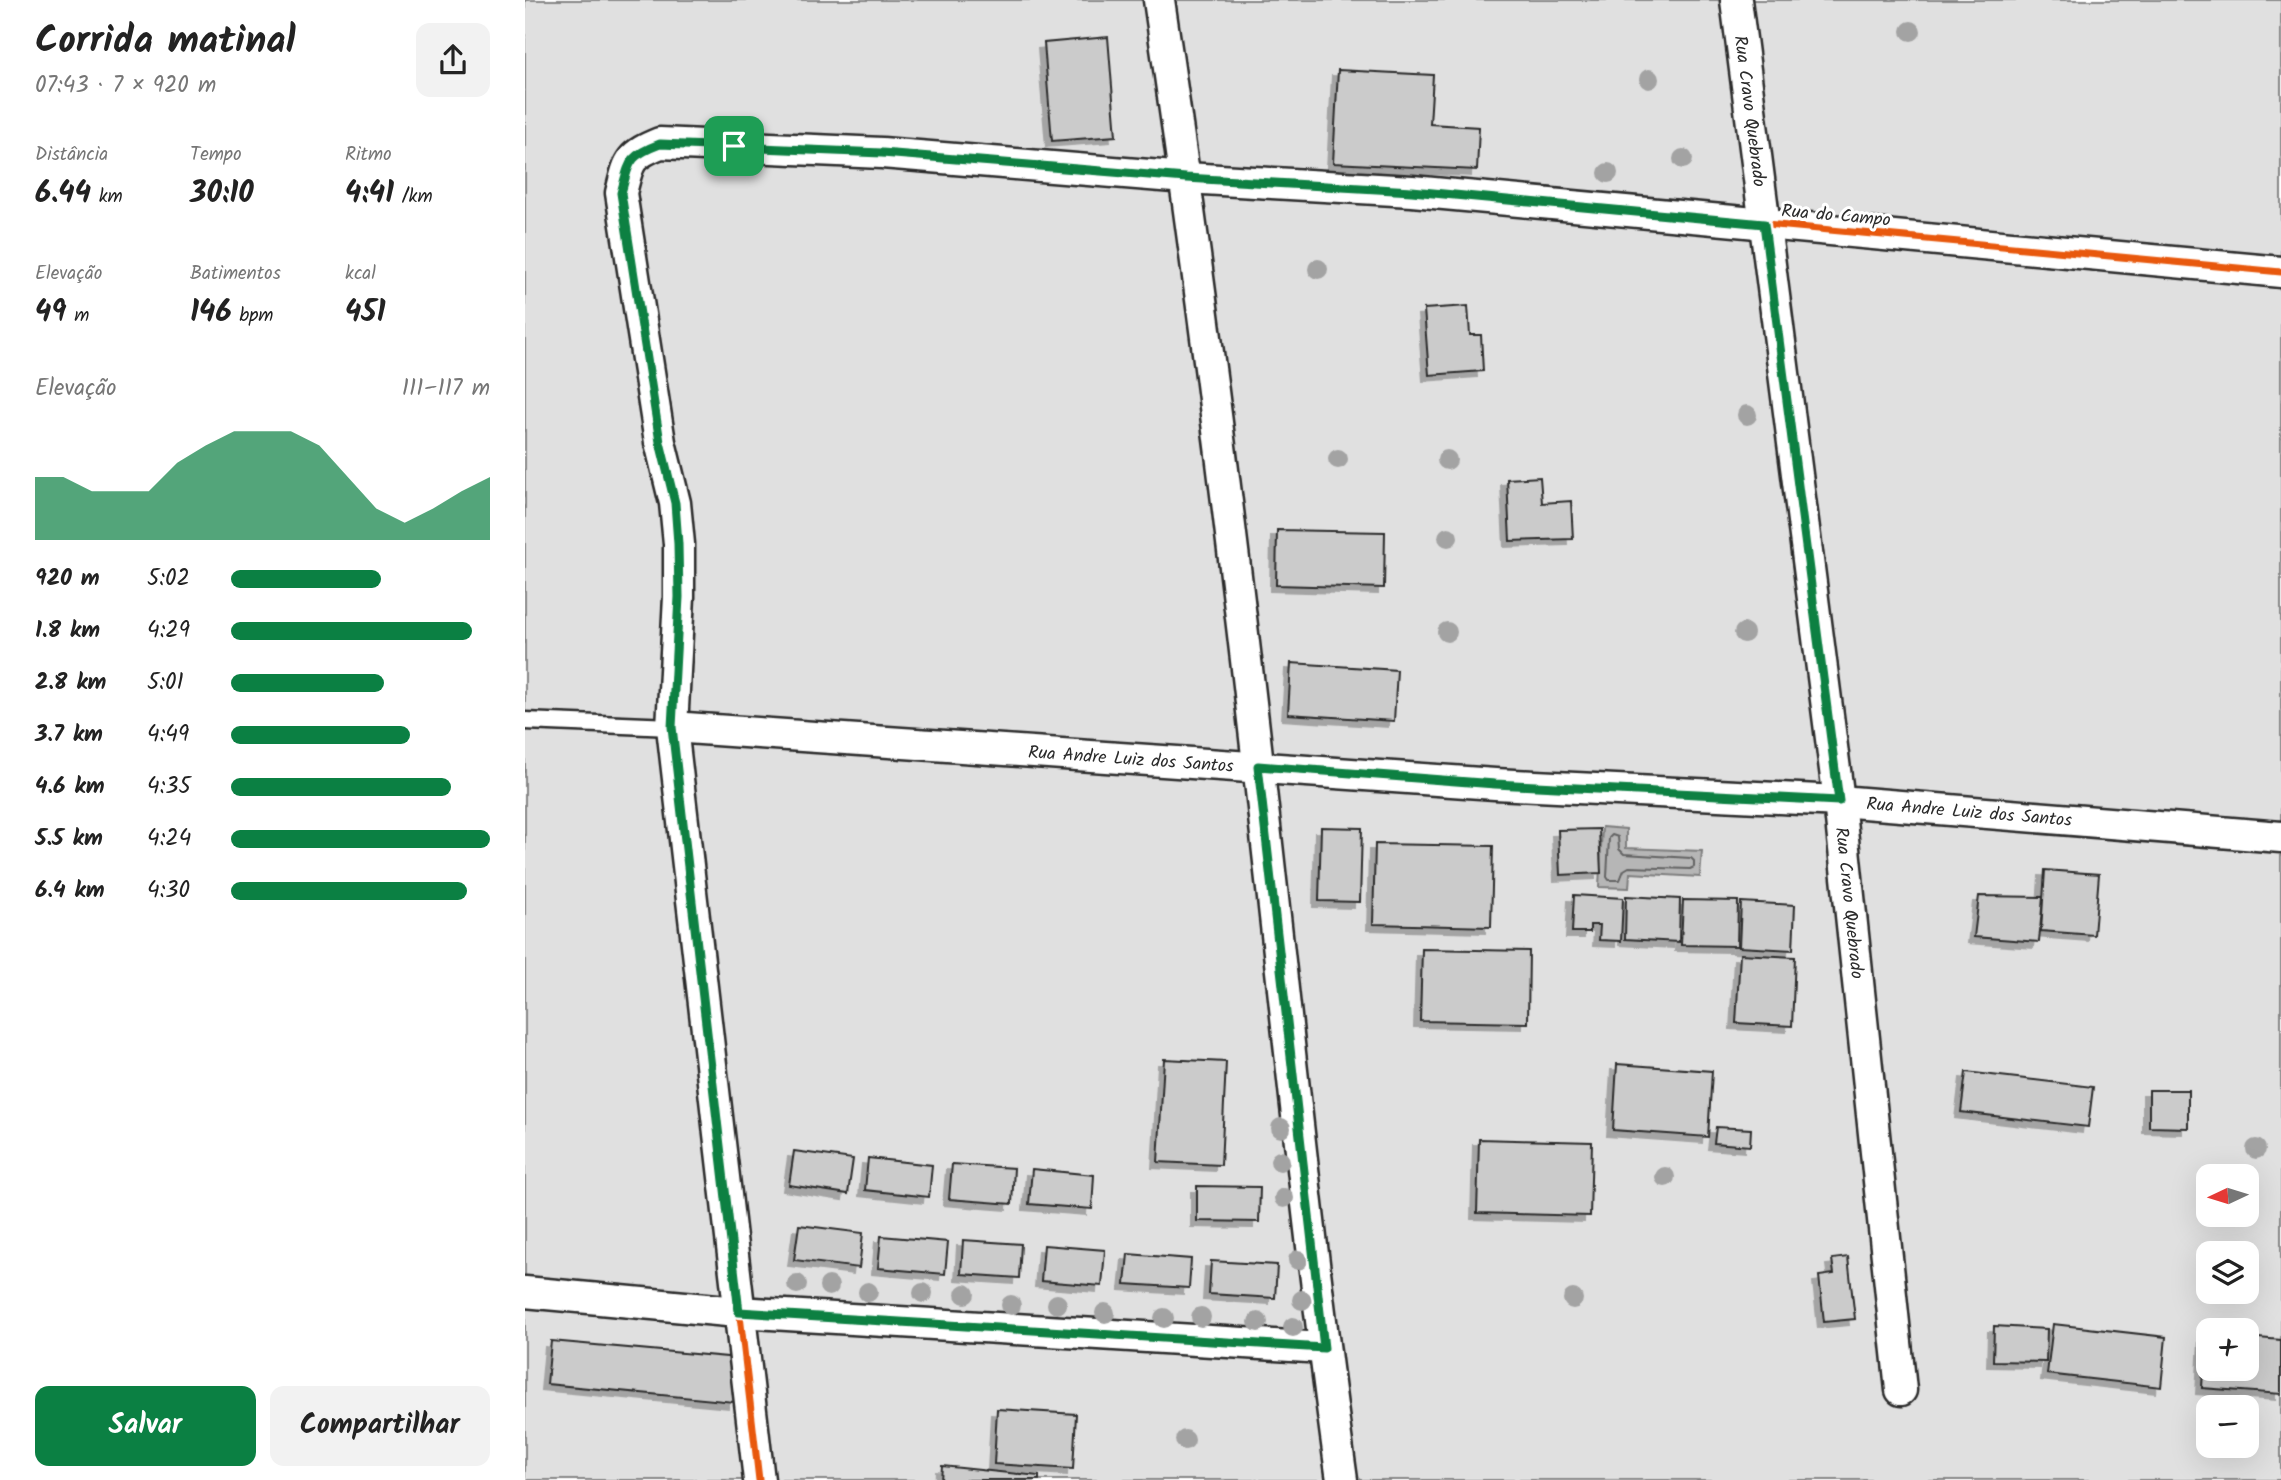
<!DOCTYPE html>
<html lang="pt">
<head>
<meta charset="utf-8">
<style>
	:root { --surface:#fff; --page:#f2f2f2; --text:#222; --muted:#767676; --accent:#0b8043 }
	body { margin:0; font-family:Kalam,sans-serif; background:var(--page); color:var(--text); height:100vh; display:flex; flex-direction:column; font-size:26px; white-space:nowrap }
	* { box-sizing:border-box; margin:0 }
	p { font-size:23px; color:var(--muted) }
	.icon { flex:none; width:38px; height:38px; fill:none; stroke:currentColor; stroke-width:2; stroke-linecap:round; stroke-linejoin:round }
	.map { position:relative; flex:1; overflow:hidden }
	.details { display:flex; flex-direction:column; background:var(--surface); width:525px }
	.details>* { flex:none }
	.needle { width:46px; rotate:266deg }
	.fabs { position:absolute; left:1671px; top:1164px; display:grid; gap:14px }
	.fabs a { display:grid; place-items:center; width:63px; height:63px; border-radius:14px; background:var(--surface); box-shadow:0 7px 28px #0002; font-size:35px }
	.pin { position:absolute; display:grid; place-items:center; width:60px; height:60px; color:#fff; margin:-30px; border-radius:14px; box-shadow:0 4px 10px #0006 }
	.round { display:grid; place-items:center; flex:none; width:74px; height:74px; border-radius:14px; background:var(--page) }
	.overview { display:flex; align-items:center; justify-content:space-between; height:119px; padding:0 35px }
	h1 { font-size:38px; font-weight:600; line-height:52px }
	.figures { display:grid; grid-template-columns:repeat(3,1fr); gap:10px; height:119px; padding:7px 35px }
	.figures div { display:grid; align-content:center }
	.figures b { font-size:30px; font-weight:600 }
	.figures small { font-size:19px; font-weight:400 }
	.figures p { font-size:19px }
	.chart { height:196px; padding:14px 35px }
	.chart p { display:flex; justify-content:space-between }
	.chart svg { width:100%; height:126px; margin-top:7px; fill:var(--accent); opacity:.7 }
	.cta { display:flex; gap:14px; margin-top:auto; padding:14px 35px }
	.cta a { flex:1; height:80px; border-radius:14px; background:var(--accent); color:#fff; font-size:28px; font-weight:600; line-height:80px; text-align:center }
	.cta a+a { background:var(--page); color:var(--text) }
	ul { padding:0 35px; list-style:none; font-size:23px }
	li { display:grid; grid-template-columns:112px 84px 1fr; align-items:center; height:52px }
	li i { height:18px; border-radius:9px; background:var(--accent) }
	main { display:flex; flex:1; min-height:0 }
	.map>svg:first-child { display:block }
	.green { fill:#e0e0e0; stroke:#868686; stroke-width:2; fill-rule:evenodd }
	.water { fill:#b6b6b6; stroke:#7e7e7e; stroke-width:2 }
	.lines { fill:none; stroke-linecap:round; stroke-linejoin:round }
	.shore { stroke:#636363; stroke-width:2 }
	.building { fill:#cbcbcb; stroke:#2b2b2b; stroke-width:2; filter:url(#shadow) }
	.service-casing { stroke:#2b2b2b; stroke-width:21 }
	.minor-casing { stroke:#2b2b2b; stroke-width:35 }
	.service { stroke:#fff; stroke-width:16 }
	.minor { stroke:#fff; stroke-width:30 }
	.cycleway-casing { stroke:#fff; stroke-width:11 }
	.cycleway { stroke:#e8590c; stroke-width:7 }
	.tree { fill:#a3a3a3 }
	.route-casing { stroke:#fff; stroke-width:14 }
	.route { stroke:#0b8043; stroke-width:9 }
	.labels { text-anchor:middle; stroke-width:6; stroke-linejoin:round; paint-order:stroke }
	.street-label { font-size:18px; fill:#2b2b2b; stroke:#fff }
</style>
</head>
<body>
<main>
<section class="details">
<div class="overview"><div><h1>Corrida matinal</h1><p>07:43 · 7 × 920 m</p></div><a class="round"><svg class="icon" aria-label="share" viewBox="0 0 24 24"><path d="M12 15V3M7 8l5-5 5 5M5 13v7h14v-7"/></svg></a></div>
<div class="figures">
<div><p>Distância</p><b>6.44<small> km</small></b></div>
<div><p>Tempo</p><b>30:10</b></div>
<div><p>Ritmo</p><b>4:41<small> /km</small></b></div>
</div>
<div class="figures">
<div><p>Elevação</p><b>49<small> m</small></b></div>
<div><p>Batimentos</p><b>146<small> bpm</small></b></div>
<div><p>kcal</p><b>451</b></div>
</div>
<div class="chart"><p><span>Elevação</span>111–117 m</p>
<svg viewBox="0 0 160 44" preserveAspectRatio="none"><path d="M0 44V22L10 22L20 27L30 27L40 27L50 17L60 11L70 6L80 6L90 6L100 11L110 22L120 33L130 38L140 33L150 27L160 22V44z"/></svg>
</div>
<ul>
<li><b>920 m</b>5:02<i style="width:58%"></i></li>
<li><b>1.8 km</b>4:29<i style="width:93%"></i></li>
<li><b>2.8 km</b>5:01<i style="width:59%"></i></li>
<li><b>3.7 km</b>4:49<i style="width:69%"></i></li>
<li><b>4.6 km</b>4:35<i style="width:85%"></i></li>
<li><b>5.5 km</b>4:24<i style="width:100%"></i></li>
<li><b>6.4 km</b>4:30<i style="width:91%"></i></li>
</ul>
<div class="cta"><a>Salvar</a><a>Compartilhar</a></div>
</section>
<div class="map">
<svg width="1756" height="1480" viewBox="0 0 1756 1480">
	<defs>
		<filter id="shadow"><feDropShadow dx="-6" dy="6" stdDeviation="0" flood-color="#0004"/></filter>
	</defs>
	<rect width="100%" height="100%" fill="#fff"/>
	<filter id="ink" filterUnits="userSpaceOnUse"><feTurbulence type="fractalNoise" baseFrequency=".0143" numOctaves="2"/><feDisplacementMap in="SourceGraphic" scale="14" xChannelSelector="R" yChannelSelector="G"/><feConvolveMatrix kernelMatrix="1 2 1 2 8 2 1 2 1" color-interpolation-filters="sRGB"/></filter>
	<g filter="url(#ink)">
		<path class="green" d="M0 0H1756V1480H0ZM1684 1176H1722V1214H1684ZM1684 1253H1722V1292H1684ZM1684 1330H1722V1368H1684ZM1684 1407H1722V1446H1684Z"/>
		<path class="water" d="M1077 827 1101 829V848L1177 851 1175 877 1105 873 1104 888 1074 887Z"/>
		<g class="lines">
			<path class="shore" d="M1087 835 1093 837 1094 849 1099 854 1166 858 1169 861V867L1165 869 1104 867 1099 870 1095 880H1084L1082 877 1084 838Z"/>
		</g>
		<path class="building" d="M583 37 591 136 527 141 519 43Z
			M813 70 908 75 905 124 954 127 952 170 808 163Z
			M943 306 945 335H956L958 371 904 375 899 309Z
			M1015 477 1017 503 1046 501 1048 539 985 541 982 479Z
			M752 530 860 532 859 588 751 585Z
			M766 663 872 670 869 721 763 714Z
			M796 827 837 828 835 902 794 901Z
			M1074 829 1076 873 1035 875 1033 830Z
			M850 844 968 846 966 927 848 924Z
			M1520 870 1574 874 1569 935 1516 931Z
			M1049 895 1098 898 1096 941 1074 940 1075 925H1065V932H1047Z
			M1101 896 1155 899 1154 942 1100 939Z
			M1454 896 1518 897 1514 942 1449 937Z
			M1158 900 1213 901 1212 946 1156 945Z
			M1216 902 1270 905 1268 950 1214 947Z
			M897 949 1004 951 1003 1023 895 1021Z
			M1215 954 1270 957 1267 1026 1211 1023Z
			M639 1059 701 1062 696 1165 633 1162Z
			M1092 1064 1187 1071 1183 1137 1088 1130Z
			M1441 1072 1568 1087 1563 1127 1436 1112Z
			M1624 1090H1663V1128L1624 1127Z
			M1191 1127 1226 1129 1225 1146 1189 1143Z
			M954 1139 1067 1142 1065 1216 952 1213Z
			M269 1151 328 1159 323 1194 264 1185Z
			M343 1158 407 1165 404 1197 340 1190Z
			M427 1164 489 1168 487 1204 424 1199Z
			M507 1169 569 1175 567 1209 504 1204Z
			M672 1186 735 1187 734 1222 672 1221Z
			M274 1225 338 1233 334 1268 269 1260Z
			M356 1236 423 1242 420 1274 353 1268Z
			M438 1240 496 1244 494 1278 436 1274Z
			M519 1245 580 1250 577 1286 516 1281Z
			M603 1254 666 1259 664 1288 600 1284Z
			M1323 1257 1330 1319 1299 1322 1294 1276 1309 1274 1307 1259Z
			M686 1261 752 1265 750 1298 684 1294Z
			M1528 1324 1641 1337 1636 1387 1522 1374Z
			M1469 1326 1522 1329 1521 1362 1468 1361Z
			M1680 1334 1684 1335V1368H1722V1337L1756 1340V1394L1677 1388Z
			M26 1341 213 1358 209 1402 22 1384Z
			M472 1409 551 1414 548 1469 469 1464Z
			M417 1466 514 1476V1480H416Z"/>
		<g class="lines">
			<g class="service-casing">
				<path id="service" d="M0 721 147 727"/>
			</g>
			<g class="minor-casing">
				<g id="minor">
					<path d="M634 0C672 257 705 515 734 773 761 1009 784 1245 817 1480"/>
					<path id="s1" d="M1211 0 1314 801 1376 1390"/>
					<path id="s2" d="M147 727 970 784 1314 801 1756 837"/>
					<path d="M0 1292 213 1312 799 1348"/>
					<path d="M234 1480 147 727 154 597V544L150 503 135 442 96 193C104 161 103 156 135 143L357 153 661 178 887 191 1756 272"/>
				</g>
			</g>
			<use href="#service" class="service"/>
			<use href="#minor" class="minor"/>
			<g class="cycleway-casing">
				<path id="cycleway" d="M234 1480 147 727 154 597V544L150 503 135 442 96 193C104 161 103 156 135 143L357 153 661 178 887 191 1756 272"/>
			</g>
			<use href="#cycleway" class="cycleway"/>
		</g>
		<g class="tree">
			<circle cx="1386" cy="31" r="10"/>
			<circle cx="1124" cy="79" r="10"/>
			<circle cx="1158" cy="159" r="10"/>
			<circle cx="1083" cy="173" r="10"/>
			<circle cx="793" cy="269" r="10"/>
			<circle cx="1222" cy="415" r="10"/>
			<circle cx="813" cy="459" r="10"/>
			<circle cx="922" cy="460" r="10"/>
			<circle cx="923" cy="537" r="10"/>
			<circle cx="922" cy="632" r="10"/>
			<circle cx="1219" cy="633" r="10"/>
			<circle cx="756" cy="1128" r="10"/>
			<circle cx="1731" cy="1149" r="10"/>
			<circle cx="755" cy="1161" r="10"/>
			<circle cx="1140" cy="1177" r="10"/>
			<circle cx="759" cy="1198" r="10"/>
			<circle cx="773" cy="1260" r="10"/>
			<circle cx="272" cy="1284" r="10"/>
			<circle cx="304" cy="1286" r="10"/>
			<circle cx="343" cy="1292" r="10"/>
			<circle cx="398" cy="1293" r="10"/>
			<circle cx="440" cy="1294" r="10"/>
			<circle cx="1048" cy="1299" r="10"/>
			<circle cx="777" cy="1300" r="10"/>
			<circle cx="532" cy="1304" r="10"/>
			<circle cx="486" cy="1305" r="10"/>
			<circle cx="580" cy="1313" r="10"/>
			<circle cx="676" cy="1317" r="10"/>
			<circle cx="639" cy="1318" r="10"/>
			<circle cx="733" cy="1322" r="10"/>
			<circle cx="768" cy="1327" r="10"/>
			<circle cx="660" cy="1440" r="10"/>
		</g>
	</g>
	<g class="lines" filter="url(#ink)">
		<g class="route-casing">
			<path id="route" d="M135 144 357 153 661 178 887 191 1239 224 1314 801 970 784 733 766 799 1348 214 1312 147 727 154 597 153 544 150 503 135 442 96 193C105 161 103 156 135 144Z"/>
		</g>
		<use href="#route" class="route"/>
	</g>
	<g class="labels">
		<g class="street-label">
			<text dy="6" stroke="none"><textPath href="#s1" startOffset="112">Rua Cravo Quebrado</textPath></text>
			<text transform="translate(1311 215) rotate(5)" y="6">Rua do Campo</text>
			<text dy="6" stroke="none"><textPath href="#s2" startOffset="460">Rua Andre Luiz dos Santos</textPath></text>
			<text dy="6" stroke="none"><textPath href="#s2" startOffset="1300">Rua Andre Luiz dos Santos</textPath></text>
			<text dy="6" stroke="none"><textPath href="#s1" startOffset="910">Rua Cravo Quebrado</textPath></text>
		</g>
	</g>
</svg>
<div class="fabs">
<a><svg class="needle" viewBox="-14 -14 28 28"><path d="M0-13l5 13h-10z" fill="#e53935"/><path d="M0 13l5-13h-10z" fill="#767676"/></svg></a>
<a><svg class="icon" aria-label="layers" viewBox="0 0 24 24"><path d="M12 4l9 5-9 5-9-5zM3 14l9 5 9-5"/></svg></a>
<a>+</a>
<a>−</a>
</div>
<div class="pin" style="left:209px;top:146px;background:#1e9e55"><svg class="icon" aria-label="arrive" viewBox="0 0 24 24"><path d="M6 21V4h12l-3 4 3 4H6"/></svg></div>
</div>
</main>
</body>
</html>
